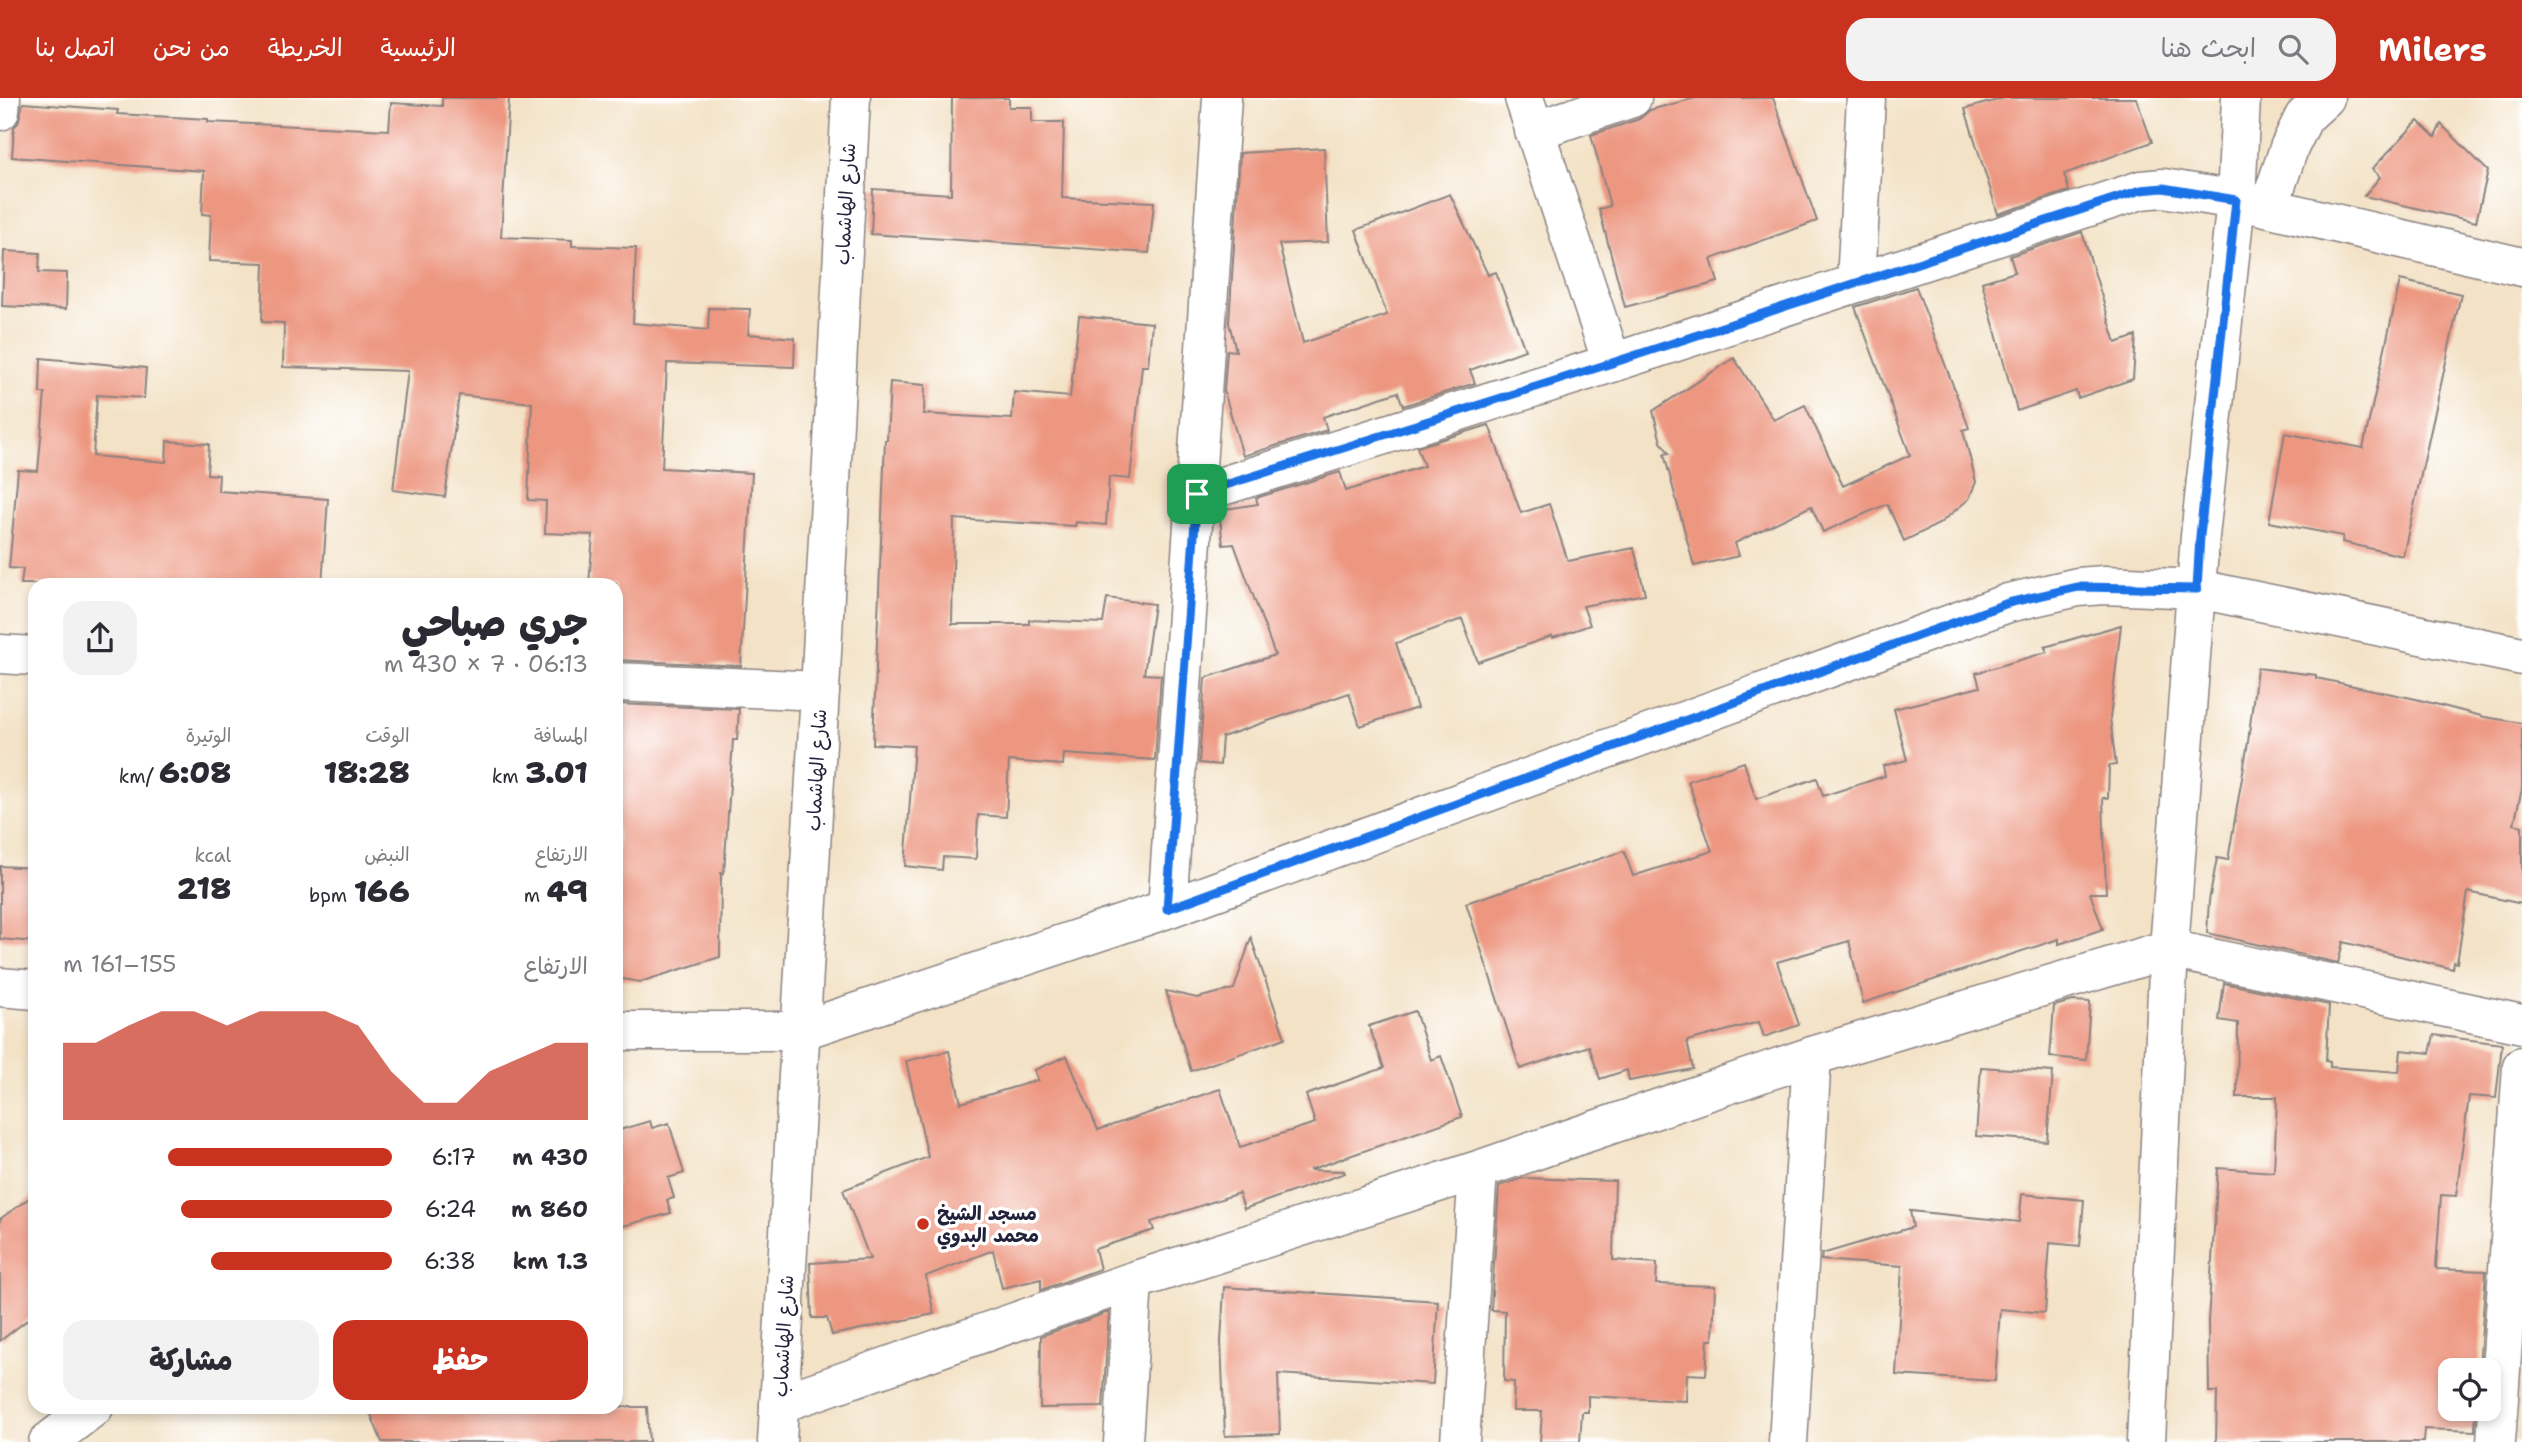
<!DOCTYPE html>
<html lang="ar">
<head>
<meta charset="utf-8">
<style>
	:root { --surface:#fff; --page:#f2f2f3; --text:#2b2b33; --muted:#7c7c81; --accent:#c8321e }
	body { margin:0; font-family:"Shantell Sans","Playpen Sans Arabic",sans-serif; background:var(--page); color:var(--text); direction:rtl; height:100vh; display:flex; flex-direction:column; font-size:26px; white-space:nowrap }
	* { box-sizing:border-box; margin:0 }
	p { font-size:23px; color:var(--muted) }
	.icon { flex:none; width:38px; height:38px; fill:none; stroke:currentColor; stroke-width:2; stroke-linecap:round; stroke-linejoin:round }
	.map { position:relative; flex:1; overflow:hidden; direction:ltr }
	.sheet { position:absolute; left:28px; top:480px; width:595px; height:836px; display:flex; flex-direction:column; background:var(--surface); border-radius:21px; box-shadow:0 4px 10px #0003; direction:rtl }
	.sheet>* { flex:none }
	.buttons { position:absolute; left:2438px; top:1260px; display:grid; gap:14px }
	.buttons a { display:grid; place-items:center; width:63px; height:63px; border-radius:14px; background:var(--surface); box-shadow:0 4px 10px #0003; font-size:35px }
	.pin { position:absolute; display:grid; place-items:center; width:60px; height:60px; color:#fff; margin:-30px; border-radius:14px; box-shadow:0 4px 10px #0006 }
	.round { display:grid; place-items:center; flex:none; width:74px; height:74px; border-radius:21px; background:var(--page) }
	.overview { display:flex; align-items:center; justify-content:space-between; height:119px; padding:0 35px }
	h1 { font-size:38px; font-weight:800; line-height:52px }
	.figures { display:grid; grid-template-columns:repeat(3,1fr); gap:10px; height:119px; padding:7px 35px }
	.figures div { display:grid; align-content:center }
	.figures b { font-size:30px; font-weight:800 }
	.figures small { font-size:19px; font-weight:400 }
	.figures p { font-size:19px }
	.chart { height:196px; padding:14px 35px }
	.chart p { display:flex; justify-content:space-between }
	.chart svg { width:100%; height:126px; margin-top:7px; fill:var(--accent); opacity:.7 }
	.button { display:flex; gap:14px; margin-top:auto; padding:14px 35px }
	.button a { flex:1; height:80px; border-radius:21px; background:var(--accent); color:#fff; font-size:28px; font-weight:800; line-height:80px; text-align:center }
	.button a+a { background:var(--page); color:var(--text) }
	ul { padding:0 35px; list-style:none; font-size:23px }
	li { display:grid; grid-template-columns:112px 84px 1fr; align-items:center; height:52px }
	li i { height:18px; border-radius:9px; background:var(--accent) }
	header { display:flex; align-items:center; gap:42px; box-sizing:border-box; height:98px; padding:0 35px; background:var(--accent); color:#fff }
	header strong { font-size:33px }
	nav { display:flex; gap:38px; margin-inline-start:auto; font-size:24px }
	.search { width:490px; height:63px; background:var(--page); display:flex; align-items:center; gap:18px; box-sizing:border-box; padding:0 24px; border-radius:21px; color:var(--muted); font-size:26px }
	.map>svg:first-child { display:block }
	.building { fill:#ed9781 }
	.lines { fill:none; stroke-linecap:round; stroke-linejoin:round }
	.minor-casing { stroke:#8a8280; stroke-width:41 }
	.tertiary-casing { stroke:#8a8280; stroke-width:41 }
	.minor { stroke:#fff; stroke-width:38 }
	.tertiary { stroke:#fff; stroke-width:38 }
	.route-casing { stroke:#fff; stroke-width:14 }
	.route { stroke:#1a73e8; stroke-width:9 }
	.poi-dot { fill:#c8321e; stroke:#fff; stroke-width:2.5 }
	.labels { text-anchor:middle; stroke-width:7; stroke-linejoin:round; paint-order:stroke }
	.street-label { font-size:19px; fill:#22223b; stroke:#fff }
	.poi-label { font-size:19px; font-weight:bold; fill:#22223b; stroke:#fff; text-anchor:start }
</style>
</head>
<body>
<header>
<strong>Milers</strong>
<div class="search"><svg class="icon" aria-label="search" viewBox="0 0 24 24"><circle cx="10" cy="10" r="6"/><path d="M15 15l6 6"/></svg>ابحث هنا</div>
<nav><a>الرئيسية</a><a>الخريطة</a><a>من نحن</a><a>اتصل بنا</a></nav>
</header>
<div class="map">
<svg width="2522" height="1344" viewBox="0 0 2522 1344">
	<rect width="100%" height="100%" fill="#fff"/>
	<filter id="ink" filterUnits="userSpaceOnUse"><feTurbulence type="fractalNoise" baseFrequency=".0143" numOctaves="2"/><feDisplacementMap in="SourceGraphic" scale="14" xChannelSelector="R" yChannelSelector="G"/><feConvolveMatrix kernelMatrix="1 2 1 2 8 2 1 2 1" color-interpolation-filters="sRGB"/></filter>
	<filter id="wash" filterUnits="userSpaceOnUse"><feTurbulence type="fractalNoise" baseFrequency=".00686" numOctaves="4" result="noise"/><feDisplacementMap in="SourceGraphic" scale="28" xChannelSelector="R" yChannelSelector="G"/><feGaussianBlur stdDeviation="1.57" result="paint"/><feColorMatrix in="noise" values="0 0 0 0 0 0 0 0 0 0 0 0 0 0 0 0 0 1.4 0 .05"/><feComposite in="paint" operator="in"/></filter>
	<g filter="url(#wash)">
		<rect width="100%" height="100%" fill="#f3e2c6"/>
		<g id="blocks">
			<path class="building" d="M442 0H509L501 139 572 142V148L636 150 633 225 708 232 709 210 750 211 748 236 795 240 794 269 667 265 662 370 752 375 741 568 616 562V486H589L593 437 545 435 546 403 528 402 532 305 459 297 445 399 393 392 408 273 283 269 284 225 262 224 264 165 209 163 211 117 202 116 204 73 12 59 14 29 18 25 23 5 118 12 117 16 208 21V24L389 32 391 5 442 8Z
				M952 0H1009V9H1032V24H1064L1062 100 1154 104 1149 155 871 136 873 91 951 96Z
				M1695 0H1773L1817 123 1711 161 1718 184 1625 209 1599 111 1610 108 1591 37 1639 21 1650 12Z
				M2004 0H2136L2152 44 2064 76 2069 93 1998 116 1965 11Z
				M2418 23 2435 39 2441 26 2488 73 2476 124 2364 98 2380 79 2372 71Z
				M1324 50 1328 144 1279 146 1303 245 1387 217 1356 132 1450 96 1488 177 1496 174 1525 252 1470 272 1475 285 1403 308 1398 294 1323 319 1327 332 1243 358 1224 293 1227 252 1236 253 1229 225 1240 55Z
				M2082 134 2116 245 2136 238 2133 281 2078 300 2076 293 2017 313 1982 184 2015 174 2010 158Z
				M4 153 40 155 39 174 67 175 66 211 2 208Z
				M2400 182 2461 196 2403 458 2342 444 2343 438 2269 424 2285 335 2363 350Z
				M1916 189 1969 330 1963 332 1976 384 1969 401 1939 426 1904 443 1887 406 1823 434 1811 408 1735 445 1739 458 1694 468 1664 356 1669 355 1661 344 1653 313 1734 260 1774 322 1805 307 1843 388 1910 357 1855 209Z
				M1079 218 1152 225 1148 268H1142L1130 381 1109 379 1106 427 1076 424 1075 428 954 421 952 526H1029V522L1103 525 1107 500 1154 506 1144 576 1161 577 1155 662 1064 656 1063 667 1009 663 1006 719 978 717 976 761 943 759 942 772 905 768 914 648 873 646 885 342H887L890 284 925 287 924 316 1012 321 1014 294 1070 299Z
				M41 260 146 270 144 300 97 297 93 358 166 364 167 343 209 346 207 376 219 377 218 393 328 401 322 486H21L23 471 9 470 18 372 38 373 45 295H40Z
				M1489 327 1521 415 1549 406 1568 463 1634 450 1645 496 1583 508 1590 527 1553 540 1552 538 1478 564 1462 521 1396 545 1417 610 1360 628 1349 595 1222 639 1220 667 1199 665 1205 580 1275 557 1234 446 1223 447 1219 412 1258 406 1256 400 1340 374 1346 393 1424 368 1417 349Z
				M2121 527 2110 620 2116 667 2109 668 2108 700H2103L2106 795H2090L2103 831 2059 846V841L1863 905 1849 843 1777 864 1799 927 1764 939 1759 924 1687 943 1693 971 1629 983 1627 972 1600 981 1589 948 1520 971 1466 805 1624 753 1633 778 1712 753 1688 683 1744 664 1756 701 1817 680 1823 698 1885 678 1883 668 1907 662 1894 611 1980 589 1976 575 2047 554 2045 549Z
				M2257 570 2316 577V580L2416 601 2485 619 2522 625V691L2514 726 2522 728V806L2468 794 2457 865 2454 864 2453 871 2343 844 2338 865 2207 835 2209 803 2217 760 2228 762 2248 644Z
				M616 606 739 611 737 642H733L724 775H721L720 859 640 884 617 880 619 821H616V769H618Z
				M0 768 35 770V844L0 841Z
				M1251 840 1285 940 1191 973 1166 893 1197 900 1234 891Z
				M2224 885 2329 907 2326 963 2330 964V969L2399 974 2401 952 2430 955 2434 937 2502 946 2496 1000 2469 998 2456 1098 2441 1097 2436 1169 2437 1171 2486 1173 2479 1272H2450V1311H2476L2475 1333 2424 1331 2423 1344H2216L2217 1294H2209L2208 1223 2218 1070 2274 1074 2277 999H2237L2238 925 2219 922Z
				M2073 903 2090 904 2086 962 2050 959 2054 908Z
				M1415 913 1431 962 1441 958 1462 1019 1309 1072 1344 1073 1345 1075 1244 1111 1239 1095 1151 1124 1154 1132 1095 1151 1100 1171 1041 1192V1181L1002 1190 993 1152 926 1178 934 1216 832 1237 827 1220H812L810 1165 870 1161 843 1092 928 1059 906 963 949 953 961 1005 1038 982 1034 972 1067 958 1098 1032 1220 991 1240 1049 1315 1025 1306 997 1384 970 1369 928Z
				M1981 969 2053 974 2047 1043 1976 1038Z
				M650 1023 652 1030 669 1025 684 1075 668 1080 674 1100 667 1102 671 1115 616 1130V1033Z
				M1523 1080 1615 1083 1613 1162 1657 1165 1656 1186 1715 1188 1713 1242H1708L1706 1277 1687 1276 1686 1303 1588 1298V1314H1582L1580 1344H1540L1542 1313H1513L1514 1284 1504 1283 1505 1213 1491 1212 1499 1088Z
				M35 1096V1216L0 1243V1121Z
				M2022 1096 2084 1102 2080 1148 2050 1145 2045 1215 2000 1211 1995 1283 1896 1277 1902 1168 1821 1162 1822 1156 1913 1129 1910 1113 2019 1124Z
				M1224 1189 1438 1203 1433 1286 1278 1276 1280 1336 1225 1338 1221 1244Z
				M1109 1214 1103 1309 1040 1310 1041 1238Z
				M368 1309H647L649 1344H382Z"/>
		</g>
	</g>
	<g filter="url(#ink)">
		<use href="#blocks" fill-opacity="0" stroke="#8a8280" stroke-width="2"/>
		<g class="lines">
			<g class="minor-casing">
				<path id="minor" d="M1524 0 1612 265
					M0 13 1 0
					M1534 33 1632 0
					M2269 109 2289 50 2304 19 2325 0
					M1856 184 1866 0
					M1197 396 1612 265 2141 92 2163 90 2236 102 2522 169
					M0 556 35 558
					M616 584 820 593
					M1167 811 1222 0
					M0 889 35 892
					M616 933H800L1167 811 2008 505 2078 489 2104 487 2198 491 2522 558
					M779 1306 1133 1183 1478 1072 1812 958 2169 851 2522 926
					M48 1344 94 1309
					M1123 1344 1133 1183
					M1460 1344 1478 1072
					M1788 1344 1812 958
					M2146 1344 2169 851 2200 438 2236 102 2241 0
					M2496 1344 2522 968"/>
			</g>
			<g class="tertiary-casing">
				<path id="tertiary" d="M777 1344 820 593 851 0"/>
			</g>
			<use href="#minor" class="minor"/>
			<use href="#tertiary" class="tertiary"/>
		</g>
	</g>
	<g class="lines" filter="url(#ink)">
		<g class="route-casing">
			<path id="route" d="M2163 90 2236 102 2200 438 2197 491 2078 489 2008 505 1167 811 1197 396 1612 265 2141 92Z"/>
		</g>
		<use href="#route" class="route"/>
	</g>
	<circle class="poi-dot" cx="923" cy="1126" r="7"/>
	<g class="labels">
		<g class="street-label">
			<text transform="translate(845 106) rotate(-87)" y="7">شارع الهاشماب</text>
			<text transform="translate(816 672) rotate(-87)" y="7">شارع الهاشماب</text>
			<text transform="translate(783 1238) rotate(-87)" y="7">شارع الهاشماب</text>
		</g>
		<g class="poi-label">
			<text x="937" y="1122">مسجد الشيخ<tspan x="937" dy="22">محمد البدوي</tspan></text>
		</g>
	</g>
</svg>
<div class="buttons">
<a><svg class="icon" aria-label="locate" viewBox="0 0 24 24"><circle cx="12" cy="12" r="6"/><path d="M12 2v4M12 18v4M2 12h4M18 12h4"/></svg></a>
</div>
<div class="pin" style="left:1197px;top:396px;background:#1e9e55"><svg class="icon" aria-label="arrive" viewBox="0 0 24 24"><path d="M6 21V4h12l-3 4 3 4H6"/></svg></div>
<section class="sheet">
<div class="overview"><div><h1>جري صباحي</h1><p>06:13 · 7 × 430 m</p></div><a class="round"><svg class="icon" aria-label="share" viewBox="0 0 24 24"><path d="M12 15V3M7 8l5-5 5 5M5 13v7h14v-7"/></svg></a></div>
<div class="figures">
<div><p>المسافة</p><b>3.01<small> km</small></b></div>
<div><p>الوقت</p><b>18:28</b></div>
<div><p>الوتيرة</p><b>6:08<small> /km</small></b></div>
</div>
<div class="figures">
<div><p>الارتفاع</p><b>49<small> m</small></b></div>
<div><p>النبض</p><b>166<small> bpm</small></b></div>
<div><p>kcal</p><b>218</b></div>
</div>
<div class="chart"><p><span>الارتفاع</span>155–161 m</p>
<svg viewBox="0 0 160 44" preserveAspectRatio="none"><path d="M0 44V17L10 17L20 11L30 6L40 6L50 11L60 6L70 6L80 6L90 11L100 27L110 38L120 38L130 27L140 22L150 17L160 17V44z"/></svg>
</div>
<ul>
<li><b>430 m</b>6:17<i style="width:68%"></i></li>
<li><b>860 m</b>6:24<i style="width:64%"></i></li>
<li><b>1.3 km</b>6:38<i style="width:55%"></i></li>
</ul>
<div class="button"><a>حفظ</a><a>مشاركة</a></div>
</section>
</div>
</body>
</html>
